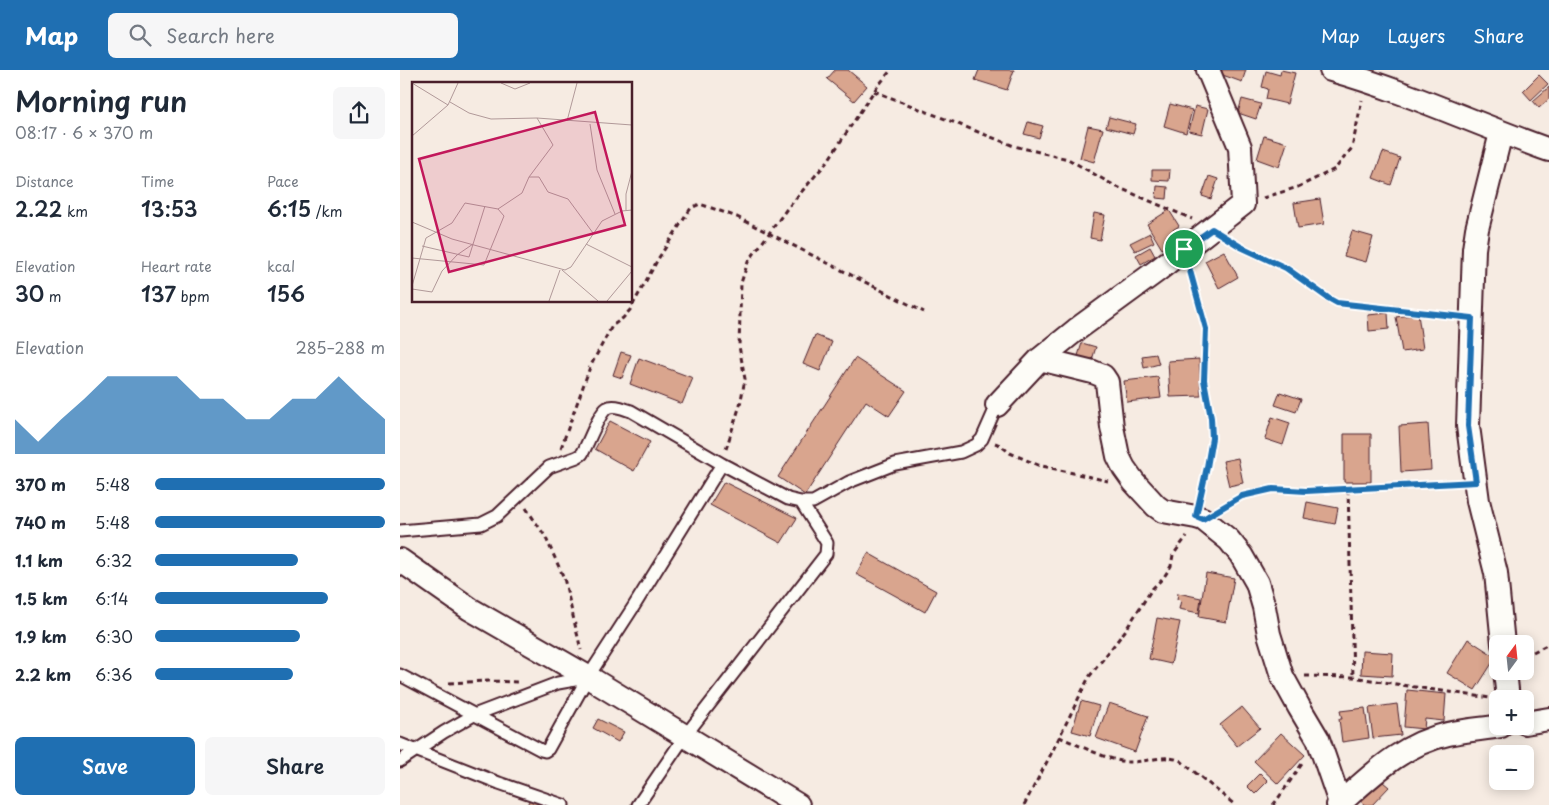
<!DOCTYPE html>
<html lang="en">
<head>
<meta charset="utf-8">
<style>
	:root { --surface:#fff; --page:#f6f6f7; --text:#1f2937; --muted:#747a83; --accent:#1f6fb2 }
	body { margin:0; font-family:"Playpen Sans",sans-serif; background:var(--page); color:var(--text); height:100vh; display:flex; flex-direction:column; font-size:19px; white-space:nowrap }
	* { box-sizing:border-box; margin:0 }
	p { font-size:16px; color:var(--muted) }
	.icon { flex:none; width:28px; height:28px; fill:none; stroke:currentColor; stroke-width:2; stroke-linecap:round; stroke-linejoin:round }
	.map { position:relative; flex:1; overflow:hidden }
	.drawer { display:flex; flex-direction:column; background:var(--surface); width:400px }
	.drawer>* { flex:none }
	.needle { width:32px; rotate:15deg }
	.tools { position:absolute; left:1089px; top:565px; display:grid; gap:10px }
	.tools a { display:grid; place-items:center; width:45px; height:45px; border-radius:8px; background:var(--surface); box-shadow:0 2px 12px #0003; font-size:25px }
	.pin { position:absolute; display:grid; place-items:center; width:42px; height:42px; color:#fff; margin:-21px; border:2px solid #fff; border-radius:50%; box-shadow:0 1px 5px #0007 }
	.round { display:grid; place-items:center; flex:none; width:52px; height:52px; border-radius:8px; background:var(--page) }
	.headline { display:flex; align-items:center; justify-content:space-between; height:85px; padding:0 15px }
	h1 { font-size:28px; font-weight:600; line-height:38px }
	.stats { display:grid; grid-template-columns:repeat(3,1fr); gap:8px; height:85px; padding:5px 15px }
	.stats div { display:grid; align-content:center }
	.stats b { font-size:21px; font-weight:600 }
	.stats small { font-size:14px; font-weight:400 }
	.stats p { font-size:14px }
	.chart { height:140px; padding:10px 15px }
	.chart p { display:flex; justify-content:space-between }
	.chart svg { width:100%; height:90px; margin-top:5px; fill:var(--accent); opacity:.7 }
	.action { display:flex; gap:10px; margin-top:auto; padding:10px 15px }
	.action a { flex:1; height:58px; border-radius:8px; background:var(--accent); color:#fff; font-size:20px; font-weight:600; line-height:58px; text-align:center }
	.action a+a { background:var(--page); color:var(--text) }
	ul { padding:0 15px; list-style:none; font-size:16px }
	li { display:grid; grid-template-columns:80px 60px 1fr; align-items:center; height:38px }
	li i { height:12px; border-radius:6px; background:var(--accent) }
	header { display:flex; align-items:center; gap:30px; box-sizing:border-box; height:70px; padding:0 25px; background:var(--accent); color:#fff }
	header strong { font-size:24px }
	nav { display:flex; gap:28px; margin-inline-start:auto; font-size:18px }
	.search { width:350px; height:45px; background:var(--page); display:flex; align-items:center; gap:12px; box-sizing:border-box; padding:0 18px; border-radius:8px; color:var(--muted); font-size:19px }
	main { display:flex; flex:1; min-height:0 }
	.map>svg:first-child { display:block }
	.building { fill:#d9a58e; stroke:#4a1f2b }
	.lines { fill:none; stroke-linecap:round; stroke-linejoin:round }
	.service-casing { stroke:#4a1f2b; stroke-width:15 }
	.minor-casing { stroke:#4a1f2b; stroke-width:26 }
	.path { stroke:#4a1f2b; stroke-width:3; stroke-dasharray:5 4; stroke-linecap:butt }
	.service { stroke:#fdfcf7; stroke-width:11 }
	.minor { stroke:#fdfcf7; stroke-width:22 }
	.route-casing { stroke:#fff; stroke-width:10 }
	.route { stroke:#1f6fb2; stroke-width:6 }
	.inset-road { fill:none; stroke:#b19999; stroke-width:1 }
	.view { fill:#c2185b; fill-opacity:0.15; stroke:#c2185b; stroke-width:2.5 }
	.inset-edge { fill:none; stroke:#4a1f2b; stroke-width:2.5 }
</style>
</head>
<body>
<header>
<strong>Map</strong>
<div class="search"><svg class="icon" aria-label="search" viewBox="0 0 24 24"><circle cx="10" cy="10" r="6"/><path d="M15 15l6 6"/></svg>Search here</div>
<nav><a>Map</a><a>Layers</a><a>Share</a></nav>
</header>
<main>
<section class="drawer">
<div class="headline"><div><h1>Morning run</h1><p>08:17 · 6 × 370 m</p></div><a class="round"><svg class="icon" aria-label="share" viewBox="0 0 24 24"><path d="M12 15V3M7 8l5-5 5 5M5 13v7h14v-7"/></svg></a></div>
<div class="stats">
<div><p>Distance</p><b>2.22<small> km</small></b></div>
<div><p>Time</p><b>13:53</b></div>
<div><p>Pace</p><b>6:15<small> /km</small></b></div>
</div>
<div class="stats">
<div><p>Elevation</p><b>30<small> m</small></b></div>
<div><p>Heart rate</p><b>137<small> bpm</small></b></div>
<div><p>kcal</p><b>156</b></div>
</div>
<div class="chart"><p><span>Elevation</span>285–288 m</p>
<svg viewBox="0 0 160 44" preserveAspectRatio="none"><path d="M0 44V27L10 38L20 27L30 17L40 6L50 6L60 6L70 6L80 17L90 17L100 27L110 27L120 17L130 17L140 6L150 17L160 27V44z"/></svg>
</div>
<ul>
<li><b>370 m</b>5:48<i style="width:100%"></i></li>
<li><b>740 m</b>5:48<i style="width:100%"></i></li>
<li><b>1.1 km</b>6:32<i style="width:62%"></i></li>
<li><b>1.5 km</b>6:14<i style="width:75%"></i></li>
<li><b>1.9 km</b>6:30<i style="width:63%"></i></li>
<li><b>2.2 km</b>6:36<i style="width:60%"></i></li>
</ul>
<div class="action"><a>Save</a><a>Share</a></div>
</section>
<div class="map">
<svg width="1149" height="735" viewBox="0 0 1149 735">
	<rect width="100%" height="100%" fill="#f6ebe2"/>
	<filter id="ink" filterUnits="userSpaceOnUse"><feTurbulence type="fractalNoise" baseFrequency=".02" numOctaves="2"/><feDisplacementMap in="SourceGraphic" scale="10" xChannelSelector="R" yChannelSelector="G"/><feConvolveMatrix kernelMatrix="1 2 1 2 8 2 1 2 1" color-interpolation-filters="sRGB"/></filter>
	<g filter="url(#ink)">
		<path class="building" d="M435 0H448L467 16 454 31 427 9Z
			M579 0H614L607 20 575 10Z
			M818 0H846L842 12 817 3Z
			M881 0 895 3 887 34 866 29 868 19 862 17 866 1 880 5Z
			M1139 5 1148 14 1131 30 1123 21Z
			M1149 17V29L1139 38 1133 31Z
			M842 29 861 34 856 49 838 43Z
			M770 34 792 40 786 63 764 56Z
			M795 36 808 39 802 64 789 61Z
			M709 47 736 54 733 64 706 57Z
			M628 52 643 56 639 68 624 64Z
			M688 56 703 59 694 92 680 88Z
			M864 66 887 73 879 97 857 89Z
			M983 82 1000 88 991 115 973 108Z
			M752 100H770L769 111 752 110Z
			M809 106 818 109 811 129 802 126Z
			M757 116 768 117 767 129 756 128Z
			M920 129 924 154 898 158 894 133Z
			M769 140 779 156 773 160 779 169 762 179 747 154Z
			M694 143 705 145 700 170 690 168Z
			M952 161 973 167 966 192 944 186Z
			M750 163 754 172 735 181 730 173Z
			M750 177 755 186 741 194 736 185Z
			M824 181 838 207 819 218 805 191Z
			M988 243 989 259 969 261 968 245Z
			M1018 244 1023 279 1002 282 996 247Z
			M415 265 432 272 420 301 403 294Z
			M682 273 696 277 691 293 677 289Z
			M221 282 231 285 222 308 213 305Z
			M756 284 759 294 744 298 742 286Z
			M239 288 293 308 282 334 230 314Z
			M455 288 506 321 489 346 466 331 405 425 378 407Z
			M799 289 801 326 770 327 768 291Z
			M758 307 761 328 727 332 724 311Z
			M880 322 901 329 896 342 875 335Z
			M872 347 890 353 883 375 865 369Z
			M210 351 250 372 234 401 195 379Z
			M1028 354 1031 400 1001 402 999 356Z
			M944 364H971V412H944Z
			M838 388 843 413 829 416 823 391Z
			M324 412 397 448 381 473 310 435Z
			M907 432 938 438 935 454 904 448Z
			M468 483 536 521 525 542 456 504Z
			M806 503 834 508 826 552 799 547Z
			M778 523 801 528 799 543 779 539 781 530 777 529Z
			M757 548 780 552 771 594 749 589Z
			M1068 569 1096 587 1075 620 1047 603Z
			M962 581 993 583 992 606 961 604Z
			M1007 620 1046 624 1044 651 1025 649 1024 659 1004 657Z
			M681 631 699 636 690 666 672 661Z
			M709 633 748 646 735 682 696 668Z
			M997 634 1001 665 973 668 969 638Z
			M842 637 860 658 837 676 820 655Z
			M965 638 969 668 942 672 939 649H942L940 641Z
			M198 649 224 662 218 672 193 658Z
			M881 663 905 685 878 714 854 691Z
			M860 703 868 711 855 724 847 716Z
			M977 707 989 717 972 735H965L957 728Z
			M132 725 153 735H127Z"/>
		<g class="lines">
			<g class="service-casing">
				<path id="service" d="M0 461 81 454 97 446 149 397 177 387 182 384C188 374 199 343 207 338 214 334 224 339 231 341L322 394 388 429 401 432H413L449 412 495 394 561 382 576 375 582 369 597 335
					M0 605 141 680 145 681 148 679 188 607 234 536 322 394
					M0 674 99 713 163 735
					M0 691 44 662 74 645 158 613 186 608
					M238 735 285 666 426 484 427 473 401 432"/>
			</g>
			<g class="minor-casing">
				<path id="minor" d="M931 0C1006 21 1076 54 1149 80
					M1101 63 1077 159 1074 179 1068 356 1078 431 1096 503 1103 574
					M640 289 693 302 703 306 707 312 712 357 718 386 724 398 734 412 756 436 763 441 796 447 803 449 829 470 841 485 857 513 864 537 869 564 882 606 899 637 918 669 940 733
					M597 335 640 289 676 260 758 200 843 134 840 77 808 0
					M0 490 70 539 188 607 398 735
					M1105 601 1108 629
					M1125 653 1149 649
					M938 735C972 705 1002 674 1048 664 1065 660 1084 659 1101 656"/>
			</g>
			<path class="path" d="M474 21 614 76 668 89 715 116 792 149
				M863 128 898 117 935 99 952 78 962 30
				M828 169 841 177 886 198 928 228 937 233 1053 246
				M790 199 806 259 804 310 811 349 812 368 807 397 800 429
				M595 373 600 375 610 383 638 395 708 411
				M161 378 190 297 212 256 223 248 230 240 258 189 291 138 300 134 337 147 524 242
				M326 379 340 335 345 309 339 276 341 213 348 192 386 140 427 92 474 21 491 0
				M948 419 953 607
				M126 438 145 466 164 508 181 580
				M821 439 842 426 873 419 906 421 1055 413
				M1125 586 1149 574
				M905 606 953 607 1008 616 1090 628
				M49 613 88 611 118 612
				M659 667C680 675 706 690 728 692 747 693 763 683 781 691L835 735
				M624 735 650 686 689 607 725 561 752 519 764 507 771 496 773 485 787 466
				M873 735 877 730 904 691"/>
			<use href="#service" class="service"/>
			<use href="#minor" class="minor"/>
		</g>
	</g>
	<g class="lines" filter="url(#ink)">
		<g class="route-casing">
			<path id="route" d="M812 159 841 177 886 198 928 228 937 233 1072 248 1068 356 1076 412 906 421 873 419 842 426 803 449 796 446 807 397 812 368 811 348 804 310 806 259 784 179Z"/>
		</g>
		<use href="#route" class="route"/>
	</g>
	<g transform="translate(12 12)">
		<rect width="220" height="220" fill="#f6ebe2"/>
		<path class="inset-road" d="M0 1 36 23M89 1 103 7 118 1M38 20 57 31 79 37 125 36 220 43M155 39 165 1M178 42 185 88 203 132M0 54 36 23 46 1M117 95H127L136 110 156 117 181 151M214 128V112L220 89M0 140 40 157 153 188 159 185 190 139 210 129 220 128M174 162 220 185M10 164 57 175 73 124M0 176 72 183 92 134 86 127M150 188 186 219M0 204 14 156 40 141 53 121 86 127 110 111 117 95 141 63 125 36M0 207 20 210 30 189 45 173 61 162M137 219 148 188M195 219 220 189"/>
		<path class="view" d="M183 30 213 143 37 190 7 77Z"/>
		<rect width="220" height="220" class="inset-edge"/>
	</g>
</svg>
<div class="tools">
<a><svg class="needle" viewBox="-14 -14 28 28"><path d="M0-13l5 13h-10z" fill="#e53935"/><path d="M0 13l5-13h-10z" fill="#747a83"/></svg></a>
<a>+</a>
<a>−</a>
</div>
<div class="pin" style="left:784px;top:179px;background:#1e9e55"><svg class="icon" aria-label="arrive" viewBox="0 0 24 24"><path d="M6 21V4h12l-3 4 3 4H6"/></svg></div>
</div>
</main>
</body>
</html>
